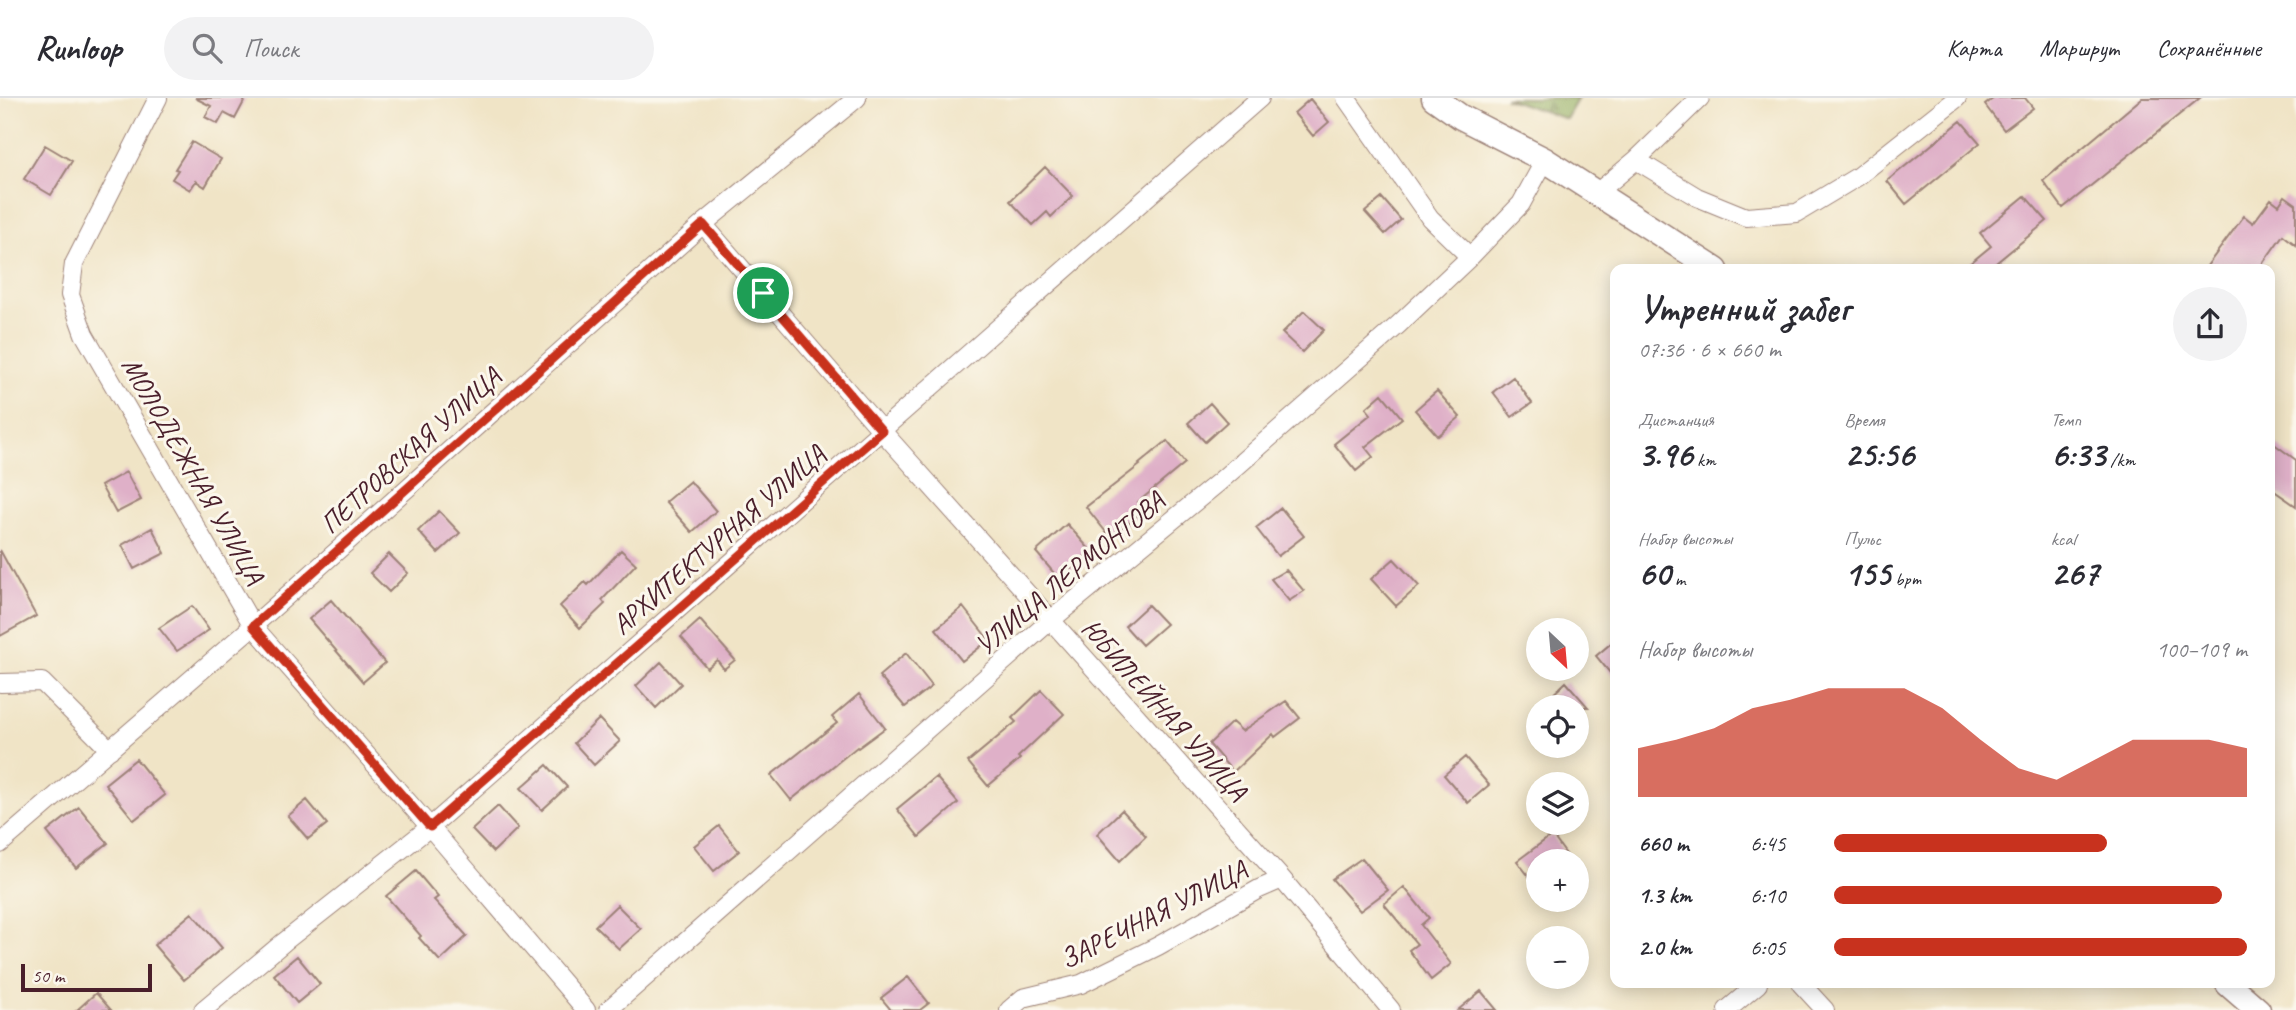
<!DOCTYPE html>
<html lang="ru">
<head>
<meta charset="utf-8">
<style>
	:root { --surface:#fff; --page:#f2f2f3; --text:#2b2b33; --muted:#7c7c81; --line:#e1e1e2; --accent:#c8321e }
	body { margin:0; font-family:Caveat,sans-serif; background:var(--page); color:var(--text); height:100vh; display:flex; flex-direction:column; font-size:26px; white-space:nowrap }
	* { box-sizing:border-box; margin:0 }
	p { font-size:23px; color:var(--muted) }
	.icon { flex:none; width:38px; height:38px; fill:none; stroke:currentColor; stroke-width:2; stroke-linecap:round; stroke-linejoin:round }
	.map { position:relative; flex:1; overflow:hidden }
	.sheet { position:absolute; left:1610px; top:166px; width:665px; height:724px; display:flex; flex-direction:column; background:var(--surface); border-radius:14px; box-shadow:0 4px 18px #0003 }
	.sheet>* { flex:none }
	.needle { width:46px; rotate:154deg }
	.fabs { position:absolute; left:1526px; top:520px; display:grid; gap:14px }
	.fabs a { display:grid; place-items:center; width:63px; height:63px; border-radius:50%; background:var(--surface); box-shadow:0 4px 18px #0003; font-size:35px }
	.scale { position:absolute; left:21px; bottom:18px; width:131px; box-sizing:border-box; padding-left:7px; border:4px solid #4a1f2b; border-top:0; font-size:19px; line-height:24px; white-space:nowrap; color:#4a1f2b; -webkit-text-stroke:5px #fbf7ec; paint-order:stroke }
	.pin { position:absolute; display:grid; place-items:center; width:60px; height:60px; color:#fff; margin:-30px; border:4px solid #fff; border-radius:50%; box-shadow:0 2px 7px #0007 }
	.round { display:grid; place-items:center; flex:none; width:74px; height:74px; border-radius:37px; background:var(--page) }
	.head { display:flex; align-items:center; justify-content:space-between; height:119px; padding:0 28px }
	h1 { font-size:38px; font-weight:800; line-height:52px }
	.metrics { display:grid; grid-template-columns:repeat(3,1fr); gap:10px; height:119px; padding:7px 28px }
	.metrics div { display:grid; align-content:center }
	.metrics b { font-size:35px; font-weight:800 }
	.metrics small { font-size:19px; font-weight:400 }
	.metrics p { font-size:19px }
	.chart { height:196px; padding:14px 28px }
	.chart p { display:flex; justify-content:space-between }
	.chart svg { width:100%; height:126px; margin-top:7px; fill:var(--accent); opacity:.7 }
	ul { padding:0 28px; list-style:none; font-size:23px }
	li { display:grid; grid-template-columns:112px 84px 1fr; align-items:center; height:52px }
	li i { height:18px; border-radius:9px; background:var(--accent) }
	header { display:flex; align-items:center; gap:42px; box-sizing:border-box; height:98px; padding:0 35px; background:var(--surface); border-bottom:2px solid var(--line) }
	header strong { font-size:33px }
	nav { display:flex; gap:38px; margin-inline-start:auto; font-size:24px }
	.search { width:490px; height:63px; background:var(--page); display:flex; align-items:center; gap:18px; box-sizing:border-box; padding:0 24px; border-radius:38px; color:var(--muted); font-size:26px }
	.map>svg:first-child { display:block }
	.forest { fill:url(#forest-firs); stroke:#6e6544; stroke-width:2 }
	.building { fill:#dfb0c8 }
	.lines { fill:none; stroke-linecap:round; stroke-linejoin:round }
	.street-casing { stroke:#9d8278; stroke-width:20 }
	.secondary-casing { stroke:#9d8278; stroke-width:27 }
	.street { stroke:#fff; stroke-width:18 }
	.secondary { stroke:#fff; stroke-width:24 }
	.route-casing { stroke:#fff; stroke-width:14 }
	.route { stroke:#c8321e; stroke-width:9 }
	.labels { text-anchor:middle; stroke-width:6; stroke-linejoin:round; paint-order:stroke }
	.street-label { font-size:28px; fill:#4a1f2b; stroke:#fbf7ec }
</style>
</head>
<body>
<header>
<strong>Runloop</strong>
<div class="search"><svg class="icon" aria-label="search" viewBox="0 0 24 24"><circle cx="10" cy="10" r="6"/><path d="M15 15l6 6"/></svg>Поиск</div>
<nav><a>Карта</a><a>Маршрут</a><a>Сохранённые</a></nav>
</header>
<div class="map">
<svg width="2296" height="912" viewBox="0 0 2296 912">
	<defs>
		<pattern id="forest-firs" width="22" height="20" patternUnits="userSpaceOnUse" patternTransform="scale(1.75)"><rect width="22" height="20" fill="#91ab5c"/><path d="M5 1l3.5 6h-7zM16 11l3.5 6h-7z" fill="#788b4c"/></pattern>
	</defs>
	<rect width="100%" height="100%" fill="#fbf7ec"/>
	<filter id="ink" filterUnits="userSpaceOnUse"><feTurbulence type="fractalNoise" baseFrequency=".0143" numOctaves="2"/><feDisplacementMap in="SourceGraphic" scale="14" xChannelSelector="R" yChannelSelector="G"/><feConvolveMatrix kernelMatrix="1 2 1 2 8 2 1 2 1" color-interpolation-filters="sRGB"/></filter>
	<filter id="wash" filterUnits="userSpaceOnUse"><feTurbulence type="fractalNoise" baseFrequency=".00686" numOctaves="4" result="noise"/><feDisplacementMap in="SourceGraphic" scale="28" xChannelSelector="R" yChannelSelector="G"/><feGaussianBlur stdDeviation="1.57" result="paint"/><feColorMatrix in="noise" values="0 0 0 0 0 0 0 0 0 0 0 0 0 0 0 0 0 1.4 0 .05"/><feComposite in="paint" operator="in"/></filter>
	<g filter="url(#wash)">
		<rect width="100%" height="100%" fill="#f0e4c6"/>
		<path class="forest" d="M1505 0H1578L1566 21Z"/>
		<g id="blocks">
			<path class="building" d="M195 0H246L235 21 224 15 218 26 205 19 211 8Z
				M1994 0H2025L2033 10 2004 32 1985 7Z
				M2142 0H2200L2063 110 2043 83Z
				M1310 1 1329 24 1313 38 1294 15Z
				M1961 23 1980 45 1906 106 1887 83Z
				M192 44 221 61 205 89 196 83 190 92 172 81 178 72 175 71Z
				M45 47 72 63 51 97 24 81Z
				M1045 69 1073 98 1051 119 1047 114 1033 127 1010 103Z
				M2025 98 2047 123 1996 165 2001 172H1962L1991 148 1980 135Z
				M2285 98 2296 106V147L2283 137 2258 172H2204L2244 118 2253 125 2271 101 2279 107Z
				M1382 100 1401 122 1385 136 1365 114Z
				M1304 213 1324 232 1302 254 1282 235Z
				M1513 279 1532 305 1512 319 1493 294Z
				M1437 293 1460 319 1438 338 1415 312Z
				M1382 296 1402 320 1365 349 1373 359 1356 373 1334 346 1371 316 1366 310Z
				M1210 305 1227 324 1205 344 1188 325Z
				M1167 343 1185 365 1138 404 1145 412 1110 439 1086 409 1140 367 1139 366Z
				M2270 343 2296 362V408L2270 390Z
				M126 374 141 402 116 415 101 388Z
				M690 383 716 413 692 434 665 404Z
				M1281 410 1304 438 1278 458 1256 430Z
				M439 413 460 435 438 455 418 433Z
				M1067 426 1091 453 1059 481 1036 454Z
				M152 430 165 455 134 471 122 447Z
				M0 452 36 518 0 538Z
				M621 452 636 466 602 502 605 506 580 530 560 508 585 484 588 487Z
				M389 456 408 475 389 494 370 475Z
				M1394 461 1419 488 1396 508 1371 481Z
				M1286 472 1304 493 1289 503 1271 481Z
				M331 502 385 565 363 584 309 521Z
				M1148 507 1166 526 1142 547 1125 528Z
				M192 508 209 532 177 553 159 530Z
				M963 509 989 542 962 563 936 531Z
				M700 522 735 562 724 571 717 562 707 570 681 539Z
				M1615 542V581L1596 558Z
				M906 555 932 588 905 609 879 578Z
				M661 564 681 586 656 610 636 588Z
				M1566 584 1588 609H1554L1547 602Z
				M1041 592 1064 616 1018 659 1020 661 988 688 968 664 1016 624 1012 620Z
				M859 596 885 630 858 650 857 649 791 702 771 677 837 625 832 619Z
				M1286 603 1300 620 1275 639 1273 636 1233 674 1209 646 1232 624 1242 633Z
				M599 621 620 643 594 667 574 645Z
				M1465 659 1489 687 1468 705 1444 677Z
				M136 661 165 697 134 722 105 686Z
				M547 667 567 689 542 712 521 690Z
				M936 679 958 705 919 739 897 711Z
				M307 702 327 726 308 741 288 718Z
				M498 708 518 730 493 754 472 732Z
				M79 709 108 745 76 770 47 734Z
				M1122 712 1146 738 1120 763 1097 736Z
				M719 728 739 753 714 773 694 748Z
				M1552 737 1571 763H1538V790L1517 763Z
				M1362 760 1388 792 1360 813 1332 781Z
				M416 773 438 799 434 802 467 838 440 863 419 840 421 838 386 798Z
				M1404 789 1429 820 1421 827 1451 866 1431 882 1409 852 1417 846 1384 806Z
				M617 807 641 831 619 851 595 828Z
				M192 815 222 850 184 882 154 847Z
				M297 858 320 886 297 905 274 877Z
				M908 879 929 905 920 912H891L881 900Z
				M1481 893 1497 912H1458Z
				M96 895 111 912H77Z"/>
		</g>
	</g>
	<g filter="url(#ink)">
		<use href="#blocks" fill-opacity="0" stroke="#9d8278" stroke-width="2"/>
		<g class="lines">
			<g class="street-casing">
				<path id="street" d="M158 0 74 166 70 197 84 236 253 528 430 729 586 912
					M1346 0 1430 120 1470 159
					M1636 62 1697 99 1746 119 1797 115 1857 79 1957 0
					M1598 94 1636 62 1700 0
					M703 126 882 333 1282 781 1391 912
					M0 585 42 584 110 652
					M0 746 253 528 703 126 857 0
					M1801 886 1825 912
					M203 912 284 844 430 729 1260 0
					M608 912 1051 522 1219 384 1398 227 1470 159 1521 106 1545 62
					M1009 912 1023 900 1081 886 1158 848 1259 791 1282 781
					M1727 912 1758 886"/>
			</g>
			<g class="secondary-casing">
				<path id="secondary" d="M1434 0 1461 19 1545 62 1716 172
					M2228 886 2258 912"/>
			</g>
			<use href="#street" class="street"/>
			<use href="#secondary" class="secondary"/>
		</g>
	</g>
	<g class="lines" filter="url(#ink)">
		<g class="route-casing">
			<path id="route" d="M703 126 882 333 430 729 253 528Z"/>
		</g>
		<use href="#route" class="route"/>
	</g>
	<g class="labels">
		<g class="street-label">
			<text transform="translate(410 352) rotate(-42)" y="10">ПЕТРОВСКАЯ УЛИЦА</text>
			<text transform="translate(194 372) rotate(60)" y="10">МОЛОДЕЖНАЯ УЛИЦА</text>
			<text transform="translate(718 441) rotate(-41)" y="10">АРХИТЕКТУРНАЯ УЛИЦА</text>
			<text transform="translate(1069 475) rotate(-40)" y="10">УЛИЦА ЛЕРМОНТОВА</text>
			<text transform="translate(1165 611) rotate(48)" y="10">ЮБИЛЕЙНАЯ УЛИЦА</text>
			<text transform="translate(1153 816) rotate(-27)" y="10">ЗАРЕЧНАЯ УЛИЦА</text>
		</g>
	</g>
</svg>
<div class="fabs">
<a><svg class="needle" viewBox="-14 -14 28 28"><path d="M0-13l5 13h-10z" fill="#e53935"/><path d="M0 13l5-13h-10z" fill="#7c7c81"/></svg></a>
<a><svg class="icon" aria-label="locate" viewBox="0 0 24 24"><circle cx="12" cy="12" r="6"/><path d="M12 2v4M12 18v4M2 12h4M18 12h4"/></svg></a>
<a><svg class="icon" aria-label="layers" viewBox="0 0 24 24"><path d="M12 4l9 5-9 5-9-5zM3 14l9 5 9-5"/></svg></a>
<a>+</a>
<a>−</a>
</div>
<div class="scale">50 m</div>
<div class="pin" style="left:763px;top:195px;background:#1e9e55"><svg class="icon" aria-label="arrive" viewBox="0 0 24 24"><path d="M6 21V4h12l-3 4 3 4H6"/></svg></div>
<section class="sheet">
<div class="head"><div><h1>Утренний забег</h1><p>07:36 · 6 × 660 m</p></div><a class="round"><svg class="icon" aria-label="share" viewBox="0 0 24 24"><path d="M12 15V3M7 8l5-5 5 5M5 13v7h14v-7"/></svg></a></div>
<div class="metrics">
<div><p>Дистанция</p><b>3.96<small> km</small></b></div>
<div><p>Время</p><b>25:56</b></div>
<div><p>Темп</p><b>6:33<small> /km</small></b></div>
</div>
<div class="metrics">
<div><p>Набор высоты</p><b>60<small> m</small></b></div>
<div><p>Пульс</p><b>155<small> bpm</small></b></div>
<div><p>kcal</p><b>267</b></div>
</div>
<div class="chart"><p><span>Набор высоты</span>100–109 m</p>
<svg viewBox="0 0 160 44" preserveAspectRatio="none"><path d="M0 44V27L10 24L20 20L30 13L40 10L50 6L60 6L70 6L80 13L90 24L100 34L110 38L120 31L130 24L140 24L150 24L160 27V44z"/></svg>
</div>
<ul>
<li><b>660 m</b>6:45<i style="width:66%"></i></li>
<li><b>1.3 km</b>6:10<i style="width:94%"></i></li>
<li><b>2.0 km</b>6:05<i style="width:100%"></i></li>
</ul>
</section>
</div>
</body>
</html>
